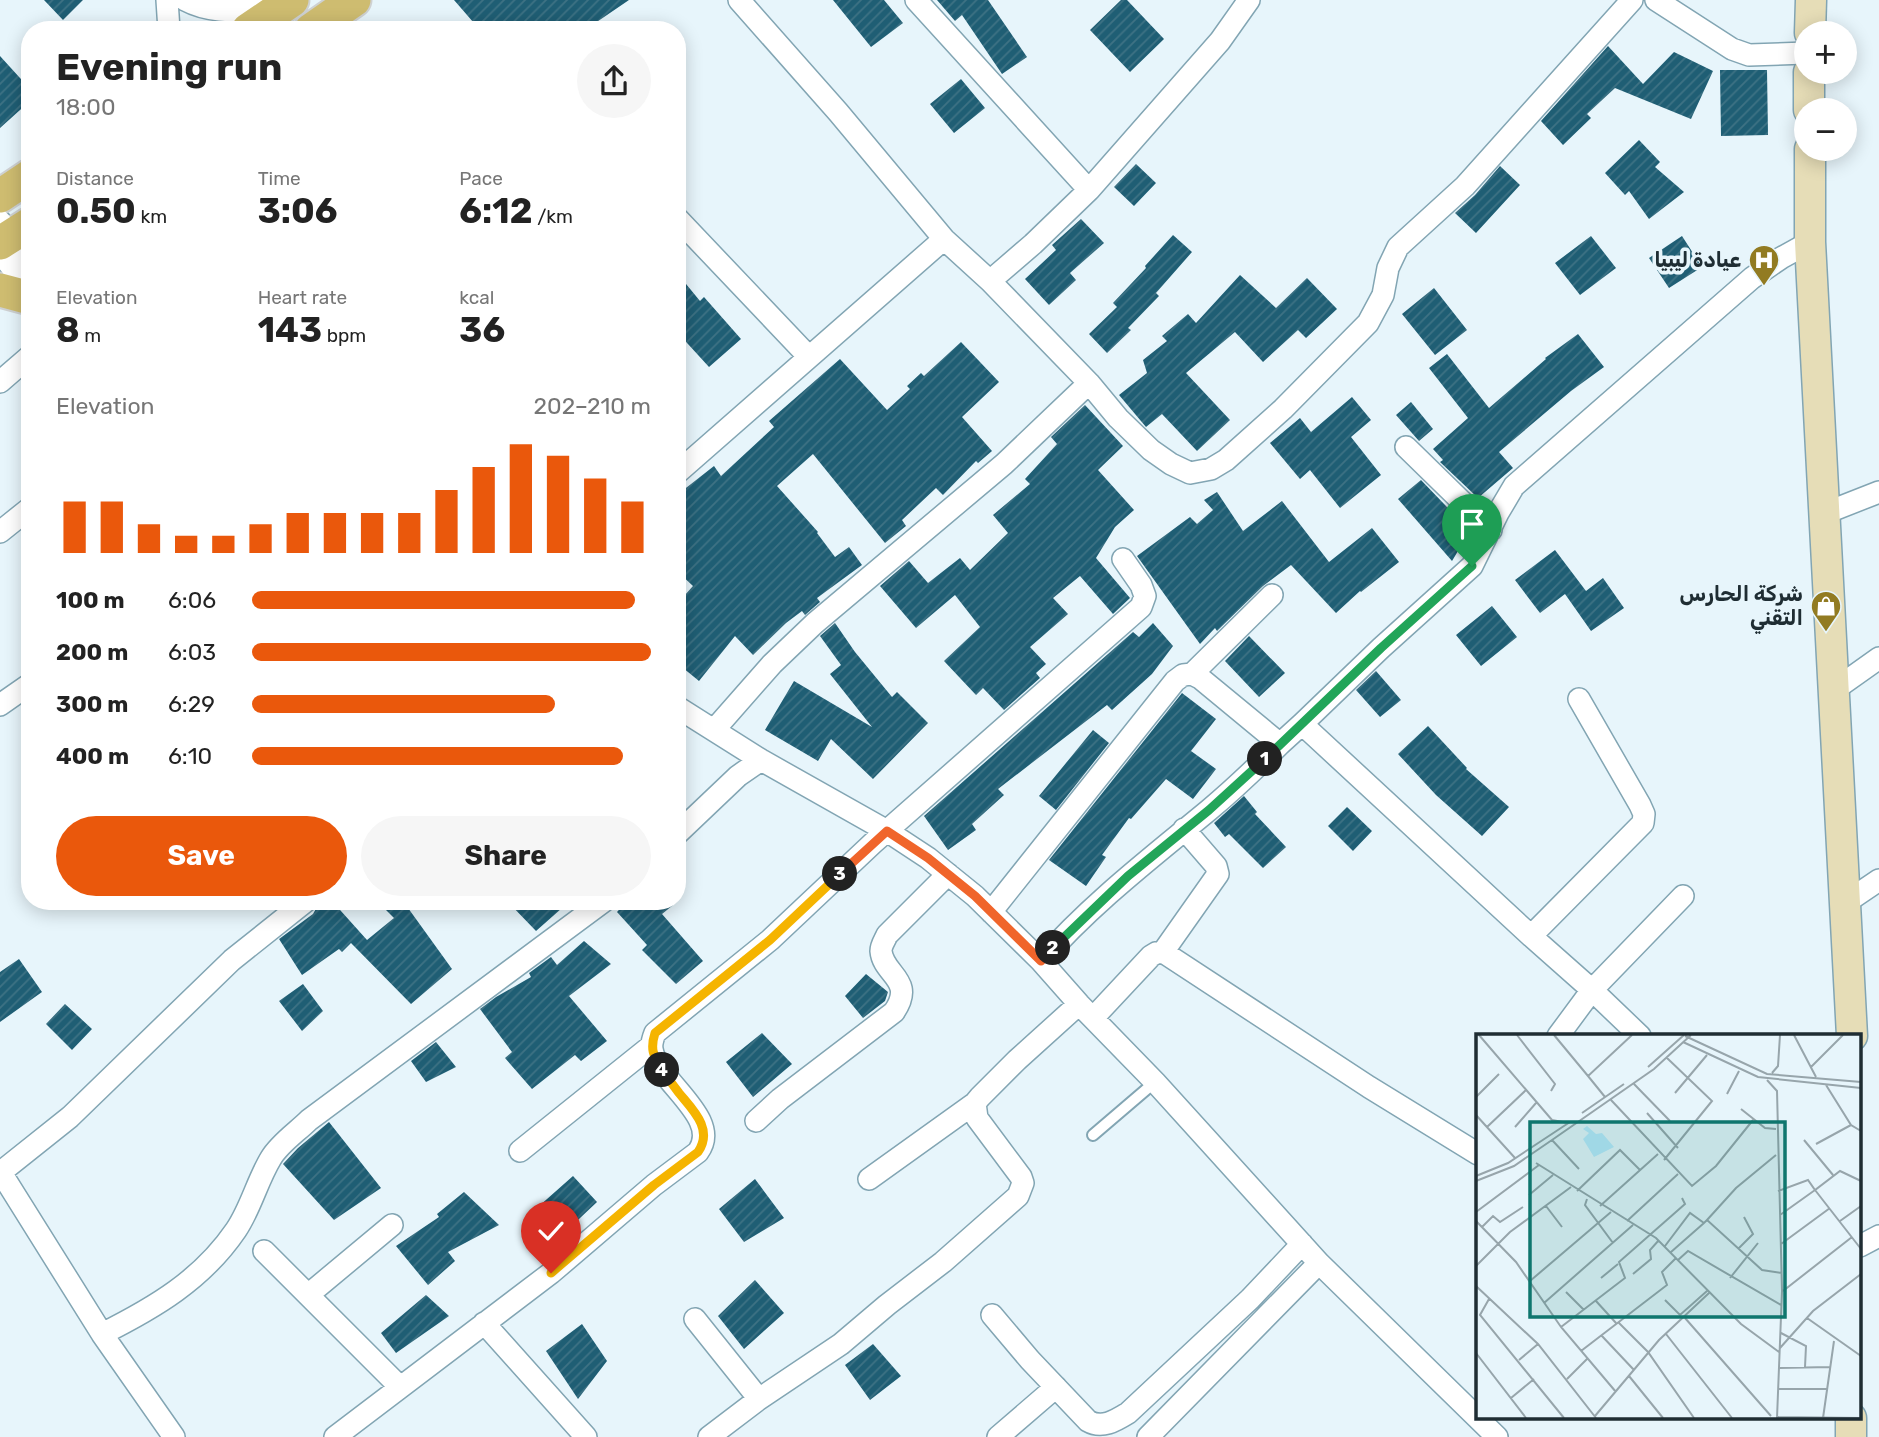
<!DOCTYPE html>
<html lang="en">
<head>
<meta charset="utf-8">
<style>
	:root { --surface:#fff; --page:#f6f6f6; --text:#222; --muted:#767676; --accent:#ea580c }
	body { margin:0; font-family:Rubik,Vazirmatn,sans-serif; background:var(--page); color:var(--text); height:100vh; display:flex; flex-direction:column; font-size:26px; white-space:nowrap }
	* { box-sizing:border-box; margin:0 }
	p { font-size:23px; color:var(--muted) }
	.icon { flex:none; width:38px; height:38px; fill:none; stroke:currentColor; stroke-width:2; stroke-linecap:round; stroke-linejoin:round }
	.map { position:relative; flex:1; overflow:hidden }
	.panel { position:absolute; left:21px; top:21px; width:665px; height:889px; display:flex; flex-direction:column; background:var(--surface); border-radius:28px; box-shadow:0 4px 18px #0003 }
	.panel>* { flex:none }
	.tools { position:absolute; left:1794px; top:21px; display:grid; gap:14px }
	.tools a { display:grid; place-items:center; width:63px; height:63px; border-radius:50%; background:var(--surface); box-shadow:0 4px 18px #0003; font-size:35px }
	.pin { position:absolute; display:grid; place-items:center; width:60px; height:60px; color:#fff; margin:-72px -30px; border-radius:50% 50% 50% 0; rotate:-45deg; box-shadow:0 0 7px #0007 }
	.pin .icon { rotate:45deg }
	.km { position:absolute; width:35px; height:35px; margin:-18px; border-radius:50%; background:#222; color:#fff; font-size:19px; line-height:35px; text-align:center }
	.round { display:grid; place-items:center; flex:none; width:74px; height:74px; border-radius:37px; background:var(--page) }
	.overview { display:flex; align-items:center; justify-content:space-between; height:119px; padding:0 35px }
	h1 { font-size:38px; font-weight:700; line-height:52px }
	.figures { display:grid; grid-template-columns:repeat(3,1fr); gap:10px; height:119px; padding:7px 35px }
	.figures div { display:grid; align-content:center }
	.figures b { font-size:35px; font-weight:700 }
	.figures small { font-size:19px; font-weight:400 }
	.figures p { font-size:19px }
	.chart { height:196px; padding:14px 35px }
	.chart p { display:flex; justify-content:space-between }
	.chart svg { width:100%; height:126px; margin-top:7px; stroke:var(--accent); stroke-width:6 }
	.primary-button { display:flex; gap:14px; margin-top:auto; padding:14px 35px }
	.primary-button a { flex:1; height:80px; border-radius:42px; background:var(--accent); color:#fff; font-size:28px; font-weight:700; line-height:80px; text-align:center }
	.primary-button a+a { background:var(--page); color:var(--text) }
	ul { padding:0 35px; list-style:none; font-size:23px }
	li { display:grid; grid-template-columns:112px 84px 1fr; align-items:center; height:52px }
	li i { height:18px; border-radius:9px; background:var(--accent) }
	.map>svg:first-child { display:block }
	.building { fill:url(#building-hatch) }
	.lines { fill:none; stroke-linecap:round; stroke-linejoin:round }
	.service-casing { stroke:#82a5b3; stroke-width:14 }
	.minor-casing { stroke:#82a5b3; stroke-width:24 }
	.secondary-casing { stroke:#82a5b3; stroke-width:33 }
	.primary-casing { stroke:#ced1d2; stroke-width:37 }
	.service { stroke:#fff; stroke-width:10 }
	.minor { stroke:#fff; stroke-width:21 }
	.secondary { stroke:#e6ddb7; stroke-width:30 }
	.primary { stroke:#cebc70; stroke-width:33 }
	.split-1-casing { stroke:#fff; stroke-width:14 }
	.split-2-casing { stroke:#fff; stroke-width:14 }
	.split-3-casing { stroke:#fff; stroke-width:14 }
	.split-4-casing { stroke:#fff; stroke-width:14 }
	.split-5-casing { stroke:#fff; stroke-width:14 }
	.split-1 { stroke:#22a559; stroke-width:9 }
	.split-2 { stroke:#22a559; stroke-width:9 }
	.split-3 { stroke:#f0652b; stroke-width:9 }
	.split-4 { stroke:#f5b400; stroke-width:9 }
	.split-5 { stroke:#f5b400; stroke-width:9 }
	.labels { text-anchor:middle; stroke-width:7; stroke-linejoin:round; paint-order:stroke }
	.poi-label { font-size:21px; font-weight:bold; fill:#1f2d33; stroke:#e7f5fb; text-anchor:end }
	.inset-road { fill:none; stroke:#97a5ab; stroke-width:2 }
	.view { fill:#0f766e; fill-opacity:0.15; stroke:#0f766e; stroke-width:3.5 }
	.inset-edge { fill:none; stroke:#1f2d33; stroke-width:3.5 }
</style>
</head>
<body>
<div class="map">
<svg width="1879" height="1437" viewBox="0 0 1879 1437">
	<defs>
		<pattern id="building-hatch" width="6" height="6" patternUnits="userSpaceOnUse" patternTransform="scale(1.75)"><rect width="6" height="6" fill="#1f5e74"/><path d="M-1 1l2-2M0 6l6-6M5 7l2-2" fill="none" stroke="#3e7284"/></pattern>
	</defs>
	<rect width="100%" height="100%" fill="#e7f5fb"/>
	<path class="building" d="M44 0H83L63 20Z
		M454 0H629L585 30H480Z
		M833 0H884L903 23 871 47Z
		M937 0H988L1027 57 1002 74 962 15 955 21Z
		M1121 0H1127L1164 39 1130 72 1090 30Z
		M1608 46 1643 84 1674 52 1713 71 1691 119 1615 88 1587 114 1591 118 1563 145 1541 121Z
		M0 56 30 89V101L0 128Z
		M1720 70H1767L1768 135 1721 136Z
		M961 79 985 108 954 133 930 104Z
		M1639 140 1660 162 1655 167 1684 192 1649 219 1629 191 1625 195 1605 173Z
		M1136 164 1156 183 1134 206 1114 187Z
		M1500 166 1520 185 1476 233 1455 213 1475 195Z
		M1081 219 1104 243 1070 273 1076 280 1049 305 1025 279 1056 250 1052 245Z
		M1173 235 1192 252 1156 293 1159 296 1128 328 1131 330 1107 353 1089 334 1117 307 1113 303 1146 268 1145 266Z
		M1591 236 1616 268 1580 295 1555 263Z
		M1682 236 1702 267 1669 288 1649 258Z
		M677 273 700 301 704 297 741 339 709 367 677 332Z
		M1240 275 1276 308 1307 278 1337 309 1306 338 1298 330 1263 362 1235 332 1186 373 1230 420 1197 451 1162 414 1146 427 1119 395 1147 373 1143 360 1167 341 1162 336 1188 314 1196 323Z
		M1434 288 1467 330 1435 355 1402 314Z
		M1578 334 1604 367 1571 391 1499 452 1513 468 1478 498 1440 462 1443 460 1433 449 1468 418 1429 368 1447 354 1489 408 1546 359 1545 358Z
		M961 342 999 382 962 417 992 451 978 463 976 461 943 495 936 488 902 520 906 526 885 543 813 454 777 486 818 532 817 533 835 557 849 547 862 565 817 598 820 602 805 615 802 611 786 623 753 655 735 636 699 681 677 663V604L693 586 677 571V495L714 466 721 476 774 427 769 421 840 359 887 410 910 389 907 386 921 373 924 376Z
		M1352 397 1371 420 1351 437 1381 475 1340 508 1310 470 1300 479 1270 443 1300 418 1311 432Z
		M1411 402 1433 429 1419 441 1396 415Z
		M1085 405 1123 446 1098 470 1134 510 1115 527 1096 558 1130 598 1113 614 1080 576 1053 598 1068 614 1030 647 1046 664 1036 673 1040 678 1004 710 983 688 976 695 944 661 980 627 955 595 916 628 880 586 909 561 928 583 960 558 970 570 1008 533 993 515 1030 484 1025 479 1057 444 1051 437Z
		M1421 480 1470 531 1452 561 1398 499Z
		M1217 492 1243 531 1282 501 1329 562 1372 528 1399 562 1361 592 1360 591 1336 613 1291 565 1263 586 1217 631 1215 628 1200 644 1137 556 1190 517 1197 524 1213 510 1204 500Z
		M1555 550 1586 591 1603 578 1624 608 1591 631 1565 594 1540 613 1515 580Z
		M1492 606 1517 637 1481 666 1456 635Z
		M835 623 855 652 892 697 897 692 928 723 873 779 831 739 818 761 765 730 794 681 872 727 830 674 841 665 820 636Z
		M1153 623 1173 646 1152 674 1112 710 1107 705 998 789 1004 795 972 824 976 830 948 850 924 816 1133 632 1139 637Z
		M1249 636 1285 673 1259 697 1225 661Z
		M1376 671 1401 700 1380 717 1356 690Z
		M1182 693 1216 719 1191 751 1216 769 1193 799 1166 779 1131 819 1129 818 1102 855 1106 857 1086 886 1049 860Z
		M1428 726 1467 768 1466 769 1509 807 1482 836 1436 795 1398 754Z
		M1093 730 1109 743 1056 810 1039 796Z
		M1244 796 1257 812 1255 814 1286 847 1263 868 1229 834 1225 837 1214 823Z
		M1347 807 1372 831 1353 851 1328 826Z
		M324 901H332L367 940 394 918 377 901H403L452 969 411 1004 351 943 342 952 339 949 302 975 279 939 313 914 318 905Z
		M507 901H570L536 931Z
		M627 901H678L662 914 703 961 676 984 642 950 647 945 617 912Z
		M584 941 611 964 569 996 607 1041 581 1061 575 1055 532 1089 505 1058 512 1052 480 1009 496 997 531 977 529 973 551 957 557 965Z
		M19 959 42 992 0 1022V972Z
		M866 974 888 992 885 1001 863 1018 845 996Z
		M303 984 323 1011 302 1031 279 1001Z
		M65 1004 92 1029 72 1050 46 1024Z
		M762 1033 792 1064 753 1097 726 1062Z
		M436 1042 456 1067 426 1082 411 1061Z
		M329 1122 381 1188 334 1220 283 1164 298 1148Z
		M573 1176 597 1202 562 1235 538 1207Z
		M755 1179 784 1218 744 1242 719 1209Z
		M464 1192 499 1225 448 1252 455 1261 428 1285 396 1246 439 1217 437 1214Z
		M755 1280 784 1313 744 1349 718 1316Z
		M426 1295 449 1316 396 1353 381 1333Z
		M582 1324 607 1361 578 1399 546 1351Z
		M873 1344 901 1376 870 1400 845 1365Z"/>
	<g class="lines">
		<g class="service-casing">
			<path id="service" d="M1093 1135 1155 1082"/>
		</g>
		<g class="minor-casing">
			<path id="minor" d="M167 0 169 30
				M185 0C215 16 245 9 277 9
				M739 0 838 112 944 239 990 281 1089 383 1118 418 1151 450 1171 464 1190 473 1211 469 1226 460 1283 409 1368 323 1383 295 1388 268 1398 247 1465 186 1632 0
				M916 0 1089 190
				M1656 0 1732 49 1749 55 1806 53
				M677 218 809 357
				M0 221 30 261
				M0 253 30 289
				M990 281 1033 244 1089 190 1220 41 1249 0
				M0 382 30 356
				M1406 447 1491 530
				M677 473 944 239
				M1823 514 1879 492
				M0 532 30 508
				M1192 674 1272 595
				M1834 690 1879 658
				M0 705 30 684
				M677 707 761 760 887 831 928 858 975 896 1041 961 1079 1004 1155 1082 1319 1263 1497 1437
				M714 730 772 664 815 623 1004 464 1089 383
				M677 834 738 776 761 760
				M1845 903 1879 880
				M991 912 1175 681 1183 675 1192 674 1200 678 1280 744 1302 724
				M1531 936 1643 823 1644 814 1640 805 1579 699
				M1163 952 1218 874 1216 866 1184 829
				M1041 961C1091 904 1151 858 1209 810 1234 789 1257 767 1280 744
				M1094 1017 1151 956 1156 953 1163 952 1369 1087 1478 1154
				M1558 1036 1592 990 1683 896
				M1640 1036 1592 990 1531 936 1302 724 1381 648 1472 566 1498 513 1514 486 1752 278 1781 258 1810 242
				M756 1121 780 1099 894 1012C916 980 883 975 881 951 881 945 885 940 887 935L948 874
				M520 1151 651 1046
				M0 1171 102 1334 174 1437
				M1 1172 70 1117 232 960 306 901
				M869 1179 975 1103
				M1860 1246 1879 1236
				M264 1251 400 1387
				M308 1295 392 1225
				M992 1315 1030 1360 1088 1421C1102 1429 1115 1421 1128 1413L1250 1299 1302 1244
				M695 1319 759 1399
				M484 1323 586 1437
				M102 1334C154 1308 202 1280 236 1230 251 1208 257 1181 271 1158 280 1143 297 1132 309 1120L604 901
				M335 1437 551 1273 654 1185 698 1152C723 1118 657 1082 652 1049 651 1043 653 1038 655 1033L770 940 873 843 1141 607 1145 596 1141 585 1123 559
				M709 1437 759 1399 841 1344 887 1305 943 1262 1018 1196 1023 1183 1021 1177 977 1118 975 1103 980 1097 1017 1060 1079 1004
				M998 1437 1056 1387
				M1148 1437 1319 1263"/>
		</g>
		<g class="secondary-casing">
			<path id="secondary" d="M1810 33 1811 0
				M1809 72V110
				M1810 149V242L1852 1036
				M1851 1437V1418"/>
		</g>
		<g class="primary-casing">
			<path id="primary" d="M248 30 292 0
				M311 30 354 0
				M0 196 30 176
				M0 243 30 224
				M0 290 30 298"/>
		</g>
		<use href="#service" class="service"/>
		<use href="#minor" class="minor"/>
		<use href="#secondary" class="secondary"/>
		<use href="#primary" class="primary"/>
	</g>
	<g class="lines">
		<g class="split-1-casing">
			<path id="split-1" d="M1265 759 1381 648 1472 566"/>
		</g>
		<g class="split-2-casing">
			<path id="split-2" d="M1053 948 1128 876 1209 810 1265 759"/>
		</g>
		<g class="split-3-casing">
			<path id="split-3" d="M840 874 887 831 928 858 975 896 1041 961 1053 948"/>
		</g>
		<g class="split-4-casing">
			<path id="split-4" d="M662 1070C653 1055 650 1049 655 1033L770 940 840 874"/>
		</g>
		<g class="split-5-casing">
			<path id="split-5" d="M551 1273 654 1185 698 1152C714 1129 692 1109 679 1093 673 1085 667 1077 662 1070"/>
		</g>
		<use href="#split-1" class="split-1"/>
		<use href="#split-2" class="split-2"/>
		<use href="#split-3" class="split-3"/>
		<use href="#split-4" class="split-4"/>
		<use href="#split-5" class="split-5"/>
	</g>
	<defs>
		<g id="hospital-pin" transform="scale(1.575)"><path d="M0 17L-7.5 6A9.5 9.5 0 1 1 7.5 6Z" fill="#927b22" stroke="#e7f5fb"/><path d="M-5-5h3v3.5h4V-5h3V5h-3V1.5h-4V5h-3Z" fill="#fff"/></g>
		<g id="shop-pin" transform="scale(1.575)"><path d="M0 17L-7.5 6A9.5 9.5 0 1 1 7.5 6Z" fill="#927b22" stroke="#e7f5fb"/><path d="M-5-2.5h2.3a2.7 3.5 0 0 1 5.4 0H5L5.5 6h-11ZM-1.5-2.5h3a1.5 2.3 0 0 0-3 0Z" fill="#fff"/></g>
	</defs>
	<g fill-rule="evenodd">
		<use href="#hospital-pin" x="1764" y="260"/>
		<use href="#shop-pin" x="1826" y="606"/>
	</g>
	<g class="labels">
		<g class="poi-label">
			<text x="1741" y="267">عيادة ليبيا</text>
			<text x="1803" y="601">شركة الحارس<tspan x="1803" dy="24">التقني</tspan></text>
		</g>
	</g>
	<g transform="translate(1476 1034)">
		<rect width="385" height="385" fill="#e7f5fb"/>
		<path d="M111 92 120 100 126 99 138 113 118 123 107 105 113 99 107 95Z" fill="#bae9fc"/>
		<path class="inset-road" d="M3 1 76 86 92 89M41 1 79 50 75 57M78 1 112 42M318 1 340 43M209 2 291 40 385 48M207 8 282 43 385 54M172 33 208 1M335 33 367 1M296 39 302 32 304 1M291 46 301 57 306 257 301 384M158 50 194 87M350 51 375 91 385 97M199 59 231 21M251 60 263 37M0 63 23 40M129 63 112 42 156 1M135 66 216 152 240 132 277 86M265 75 289 94 300 95M106 79 148 50M171 79 202 114M0 81 39 124M11 93 50 56M39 93 60 69M76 106 103 135M328 106 357 141M340 110 375 91M300 121 260 154 231 186 286 236 306 239M188 126 236 67 191 24M60 129 180 204 265 290 303 318M0 142 32 129 94 88M0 147 38 132 76 106 178 35 215 1M101 157 144 116 164 136M302 157 332 146 339 156 364 137 385 147M53 161 77 141M111 165 109 171 137 209M70 172 86 193M124 172 182 120M0 178 63 131M304 181 339 156 385 215M0 187 40 228 85 293 140 358M151 187 202 140M364 187 385 172M6 193 17 182 24 188 47 173M305 210 354 174M189 212 214 179 228 189 231 186M262 215 277 200 268 183M195 218 228 189M202 226 212 217 305 271M0 232 34 198 95 153M157 240 175 225 174 216 183 206M125 244 142 230M254 244 282 209M54 247 135 178M0 252 62 310 120 384M307 257 376 203M90 258 108 276M13 265 4 281 88 384M189 266 204 281 231 257M120 267 140 289M68 269 157 191M209 284 295 382M331 284 385 322M142 288 172 318 218 384M85 293 149 244 143 228 209 170 206 164M305 299 330 312 329 333M190 300 256 384M125 301 158 336M304 314 337 277 385 240M105 317 191 251 186 238 200 224M0 319 50 384M43 326 62 310M303 334 354 333M153 342 187 384M91 345 111 325M303 355H351M35 364 58 345M119 382 183 306 233 259M301 383 385 384M347 384 358 307"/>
		<path class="view" d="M54 88H309V283H54Z"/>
		<rect width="385" height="385" class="inset-edge"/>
	</g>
</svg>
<div class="tools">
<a>+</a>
<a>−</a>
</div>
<div class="pin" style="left:1472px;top:566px;background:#1e9e55"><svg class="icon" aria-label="arrive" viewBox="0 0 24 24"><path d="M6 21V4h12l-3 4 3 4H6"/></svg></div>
<div class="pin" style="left:551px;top:1273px;background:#d93025"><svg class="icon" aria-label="check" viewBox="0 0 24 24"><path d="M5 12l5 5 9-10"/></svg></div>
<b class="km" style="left:1265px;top:759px">1</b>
<b class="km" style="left:1053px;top:948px">2</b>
<b class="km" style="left:840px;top:874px">3</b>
<b class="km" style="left:662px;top:1070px">4</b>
<section class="panel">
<div class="overview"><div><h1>Evening run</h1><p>18:00</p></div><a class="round"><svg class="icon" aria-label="share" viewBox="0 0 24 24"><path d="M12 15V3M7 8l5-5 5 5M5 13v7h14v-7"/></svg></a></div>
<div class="figures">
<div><p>Distance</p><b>0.50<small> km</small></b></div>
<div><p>Time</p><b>3:06</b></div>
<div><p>Pace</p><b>6:12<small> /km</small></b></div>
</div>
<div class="figures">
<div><p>Elevation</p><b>8<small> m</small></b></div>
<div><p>Heart rate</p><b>143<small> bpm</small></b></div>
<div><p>kcal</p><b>36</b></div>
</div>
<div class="chart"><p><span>Elevation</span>202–210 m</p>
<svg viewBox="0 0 160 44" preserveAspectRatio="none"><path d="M5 44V26M15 44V26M25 44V34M35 44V38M45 44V38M55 44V34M65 44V30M75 44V30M85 44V30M95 44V30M105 44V22M115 44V14M125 44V6M135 44V10M145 44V18M155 44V26"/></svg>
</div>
<ul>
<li><b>100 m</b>6:06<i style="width:96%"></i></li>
<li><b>200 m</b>6:03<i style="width:100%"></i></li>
<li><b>300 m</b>6:29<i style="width:76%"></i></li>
<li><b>400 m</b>6:10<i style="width:93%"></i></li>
</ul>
<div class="primary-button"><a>Save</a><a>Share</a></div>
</section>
</div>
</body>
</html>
